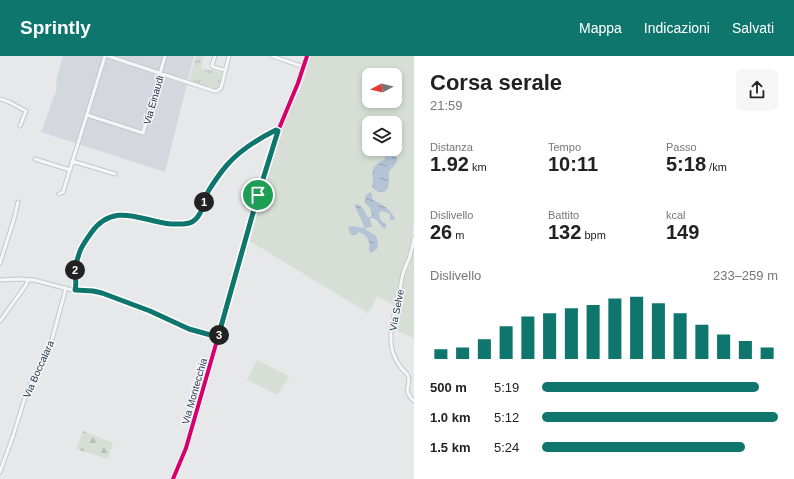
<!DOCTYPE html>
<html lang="it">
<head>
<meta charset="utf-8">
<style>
	:root { --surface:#fff; --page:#f6f6f6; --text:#222; --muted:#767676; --accent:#0f766e }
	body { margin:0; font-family:Arial,sans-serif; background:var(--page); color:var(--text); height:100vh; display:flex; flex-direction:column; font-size:15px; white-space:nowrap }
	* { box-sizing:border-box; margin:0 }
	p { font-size:13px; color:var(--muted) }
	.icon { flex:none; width:22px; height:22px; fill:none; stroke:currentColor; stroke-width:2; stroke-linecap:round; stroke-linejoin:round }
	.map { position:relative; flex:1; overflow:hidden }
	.sheet { display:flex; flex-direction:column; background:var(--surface); width:380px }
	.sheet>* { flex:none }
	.needle { width:26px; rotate:263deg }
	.tools { position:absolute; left:362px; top:12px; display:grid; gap:8px }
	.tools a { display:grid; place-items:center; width:40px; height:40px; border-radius:8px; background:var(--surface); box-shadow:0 2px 6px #0003; font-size:20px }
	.pin { position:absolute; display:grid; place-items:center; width:34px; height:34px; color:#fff; margin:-17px; border:2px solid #fff; border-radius:50%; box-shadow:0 1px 4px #0007 }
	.km { position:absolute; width:20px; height:20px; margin:-10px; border-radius:50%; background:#222; color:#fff; font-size:11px; line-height:20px; text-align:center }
	.round { display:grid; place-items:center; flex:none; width:42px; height:42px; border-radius:8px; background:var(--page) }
	.summary { display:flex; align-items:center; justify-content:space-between; height:68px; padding:0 16px }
	h1 { font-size:22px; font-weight:600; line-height:30px }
	.metrics { display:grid; grid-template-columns:repeat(3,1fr); gap:6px; height:68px; padding:4px 16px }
	.metrics div { display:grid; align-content:center }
	.metrics b { font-size:20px; font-weight:600 }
	.metrics small { font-size:11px; font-weight:400 }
	.metrics p { font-size:11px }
	.chart { height:112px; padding:8px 16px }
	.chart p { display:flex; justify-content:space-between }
	.chart svg { width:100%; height:72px; margin-top:4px; stroke:var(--accent); stroke-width:6 }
	ul { padding:0 16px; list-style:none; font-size:13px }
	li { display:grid; grid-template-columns:64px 48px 1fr; align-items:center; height:30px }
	li i { height:10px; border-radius:5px; background:var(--accent) }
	header { display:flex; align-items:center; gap:24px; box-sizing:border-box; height:56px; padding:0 20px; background:var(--accent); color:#fff }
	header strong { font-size:19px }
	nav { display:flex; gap:22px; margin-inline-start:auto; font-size:14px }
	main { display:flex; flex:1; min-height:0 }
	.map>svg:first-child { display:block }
	.built { fill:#d4d7dd }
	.green { fill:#d6ded6; fill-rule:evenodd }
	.forest { fill:url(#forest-firs) }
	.park { fill:url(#park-tufts) }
	.water { fill:url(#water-ripples) }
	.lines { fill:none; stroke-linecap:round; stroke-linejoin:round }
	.minor-casing { stroke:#c4c6c8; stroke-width:5 }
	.minor { stroke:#f5f6f7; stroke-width:3 }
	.cycleway-casing { stroke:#f4f6f9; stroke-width:6 }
	.cycleway { stroke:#d6006c; stroke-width:4 }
	.route-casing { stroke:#fff; stroke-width:8 }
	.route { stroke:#0f766e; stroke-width:5 }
	.labels { text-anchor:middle; stroke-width:3; stroke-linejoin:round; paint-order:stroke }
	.street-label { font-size:10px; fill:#2b3445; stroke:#f4f6f9 }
</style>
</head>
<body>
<header>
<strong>Sprintly</strong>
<nav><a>Mappa</a><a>Indicazioni</a><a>Salvati</a></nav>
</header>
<main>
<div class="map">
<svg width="414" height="423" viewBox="0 0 414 423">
	<defs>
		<pattern id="forest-firs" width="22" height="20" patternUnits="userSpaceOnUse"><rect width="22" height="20" fill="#d6ded6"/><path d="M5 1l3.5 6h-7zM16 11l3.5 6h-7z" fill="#b8bfb9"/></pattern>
		<pattern id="park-tufts" width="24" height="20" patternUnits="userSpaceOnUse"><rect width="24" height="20" fill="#d6ded6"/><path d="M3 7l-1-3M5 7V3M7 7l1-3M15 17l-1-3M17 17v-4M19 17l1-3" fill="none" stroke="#b8bfb9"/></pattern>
		<pattern id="water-ripples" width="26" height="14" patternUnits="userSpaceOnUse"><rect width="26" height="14" fill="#b4c4d5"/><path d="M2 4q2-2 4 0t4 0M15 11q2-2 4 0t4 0" fill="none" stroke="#93a0af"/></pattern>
	</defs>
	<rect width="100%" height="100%" fill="#e6e8ea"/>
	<path class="built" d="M63 0H194L165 116 41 76 56 35 57 20Z"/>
	<path class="green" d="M311 0H414V166L409 197 403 211 400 222 395 250 377 240 372 251 368 257 250 185 263 134 281 75 285 64 302 30ZM369 19H395V45H369ZM369 67H395V93H369Z
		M414 192V282L395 274 403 232V224L412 201Z
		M257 304 289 320 278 339 247 324Z"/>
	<path class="forest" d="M83 375 113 387 108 403 76 393Z"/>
	<path class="park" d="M196 0H204L201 12 223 17 218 32 215 33 189 24Z"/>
	<path class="water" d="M387 96 391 97 397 102C397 109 392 111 389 116 389 123 391 138 379 136 376 135 373 133 372 130L373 125 372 118 374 111 377 108 384 104Z
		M370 136 372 138 373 144C382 148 392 154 395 164H390V158C386 156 383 154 379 156L380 164 386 168V171L385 173C379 170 379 163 372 162L370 163 372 171H367L365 173 376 180 378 185 377 193 371 197 369 195C370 186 369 180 359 176 357 178 354 180 350 178L348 171 351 170 363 172 364 171C362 162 357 158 355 149L356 148C363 149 364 156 368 161H370L372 160 370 152 364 146 365 144V140Z"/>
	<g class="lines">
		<g class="minor-casing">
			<path id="minor" d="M108 0 214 35H217L221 32 229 0
				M215 0 212 9 213 11 225 14
				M272 0 304 11
				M0 43 9 46 26 55 20 70
				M87 59 143 77 165 0
				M35 103 70 114
				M72 105 115 118
				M59 138 63 136 105 0
				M414 182C413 189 411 196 409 203 407 207 405 211 404 215 401 222 401 231 399 239 395 257 387 278 393 297 395 302 398 308 402 313 404 315 407 317 408 320 412 330 401 333 414 345
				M0 207 14 163 18 146
				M0 224 19 223 34 224 72 234 93 235 102 237 150 255 189 273 218 281
				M75 234C77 227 74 220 75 213 78 195 87 177 101 166 107 160 118 157 126 158 143 161 160 167 177 168 182 168 188 169 192 167 201 162 202 149 206 140 208 136 211 132 214 128 227 108 241 93 262 82 267 79 272 75 278 75
				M0 265 26 229 28 224
				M0 416 13 380 27 335 51 287 66 232
				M173 423 186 392 218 281 265 114 278 75 298 27 307 0"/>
		</g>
		<use href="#minor" class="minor"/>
		<g class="cycleway-casing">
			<path id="cycleway" d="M75 234C77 227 74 220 75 213 78 195 87 177 101 166 107 160 118 157 126 158 143 161 160 167 177 168 182 168 188 169 192 167 201 162 202 149 206 140 208 136 211 132 214 128 227 108 241 93 262 82 267 79 272 75 278 75
				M173 423 186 392 218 281 265 114 278 75 298 27 307 0"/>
		</g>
		<use href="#cycleway" class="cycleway"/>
	</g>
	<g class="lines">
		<g class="route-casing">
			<path id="route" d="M276 74 278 75 258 139 218 281 189 273 150 255 102 237 93 235 75 234C77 227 75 222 75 216 75 209 78 201 80 195 83 188 87 183 91 177 114 145 141 165 171 168 178 168 187 169 192 166 203 160 203 144 209 134 214 126 220 117 227 109 240 94 258 83 276 74Z"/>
		</g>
		<use href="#route" class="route"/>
	</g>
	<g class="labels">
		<g class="street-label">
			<text transform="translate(153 44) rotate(-74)" y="4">Via Einaudi</text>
			<text transform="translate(396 254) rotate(-79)" y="4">Via Selve</text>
			<text transform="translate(38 313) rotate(-66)" y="4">Via Boccalara</text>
			<text transform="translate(194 335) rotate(-74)" y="4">Via Montecchia</text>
		</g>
	</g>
</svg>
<div class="tools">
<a><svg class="needle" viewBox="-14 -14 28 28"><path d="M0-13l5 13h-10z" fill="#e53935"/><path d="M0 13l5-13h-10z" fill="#767676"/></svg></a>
<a><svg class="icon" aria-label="layers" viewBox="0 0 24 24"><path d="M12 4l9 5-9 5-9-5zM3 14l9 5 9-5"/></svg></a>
</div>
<div class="pin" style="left:258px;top:139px;background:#1e9e55"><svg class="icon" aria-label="arrive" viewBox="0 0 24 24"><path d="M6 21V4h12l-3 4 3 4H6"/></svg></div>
<b class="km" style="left:204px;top:146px">1</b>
<b class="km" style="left:75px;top:214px">2</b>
<b class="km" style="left:219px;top:279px">3</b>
</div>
<section class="sheet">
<div class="summary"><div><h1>Corsa serale</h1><p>21:59</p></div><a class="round"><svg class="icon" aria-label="share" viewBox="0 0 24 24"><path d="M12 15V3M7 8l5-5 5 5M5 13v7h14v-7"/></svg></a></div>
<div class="metrics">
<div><p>Distanza</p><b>1.92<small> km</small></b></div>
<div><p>Tempo</p><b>10:11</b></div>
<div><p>Passo</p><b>5:18<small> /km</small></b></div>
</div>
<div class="metrics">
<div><p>Dislivello</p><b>26<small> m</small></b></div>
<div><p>Battito</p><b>132<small> bpm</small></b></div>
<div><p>kcal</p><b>149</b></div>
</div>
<div class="chart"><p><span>Dislivello</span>233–259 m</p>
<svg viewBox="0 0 160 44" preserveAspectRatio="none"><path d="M5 44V38M15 44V37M25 44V32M35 44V24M45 44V18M55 44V16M65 44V13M75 44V11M85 44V7M95 44V6M105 44V10M115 44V16M125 44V23M135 44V29M145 44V33M155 44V37"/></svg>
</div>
<ul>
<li><b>500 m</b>5:19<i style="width:92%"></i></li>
<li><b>1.0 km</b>5:12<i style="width:100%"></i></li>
<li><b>1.5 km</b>5:24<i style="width:86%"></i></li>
</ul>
</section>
</main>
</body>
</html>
